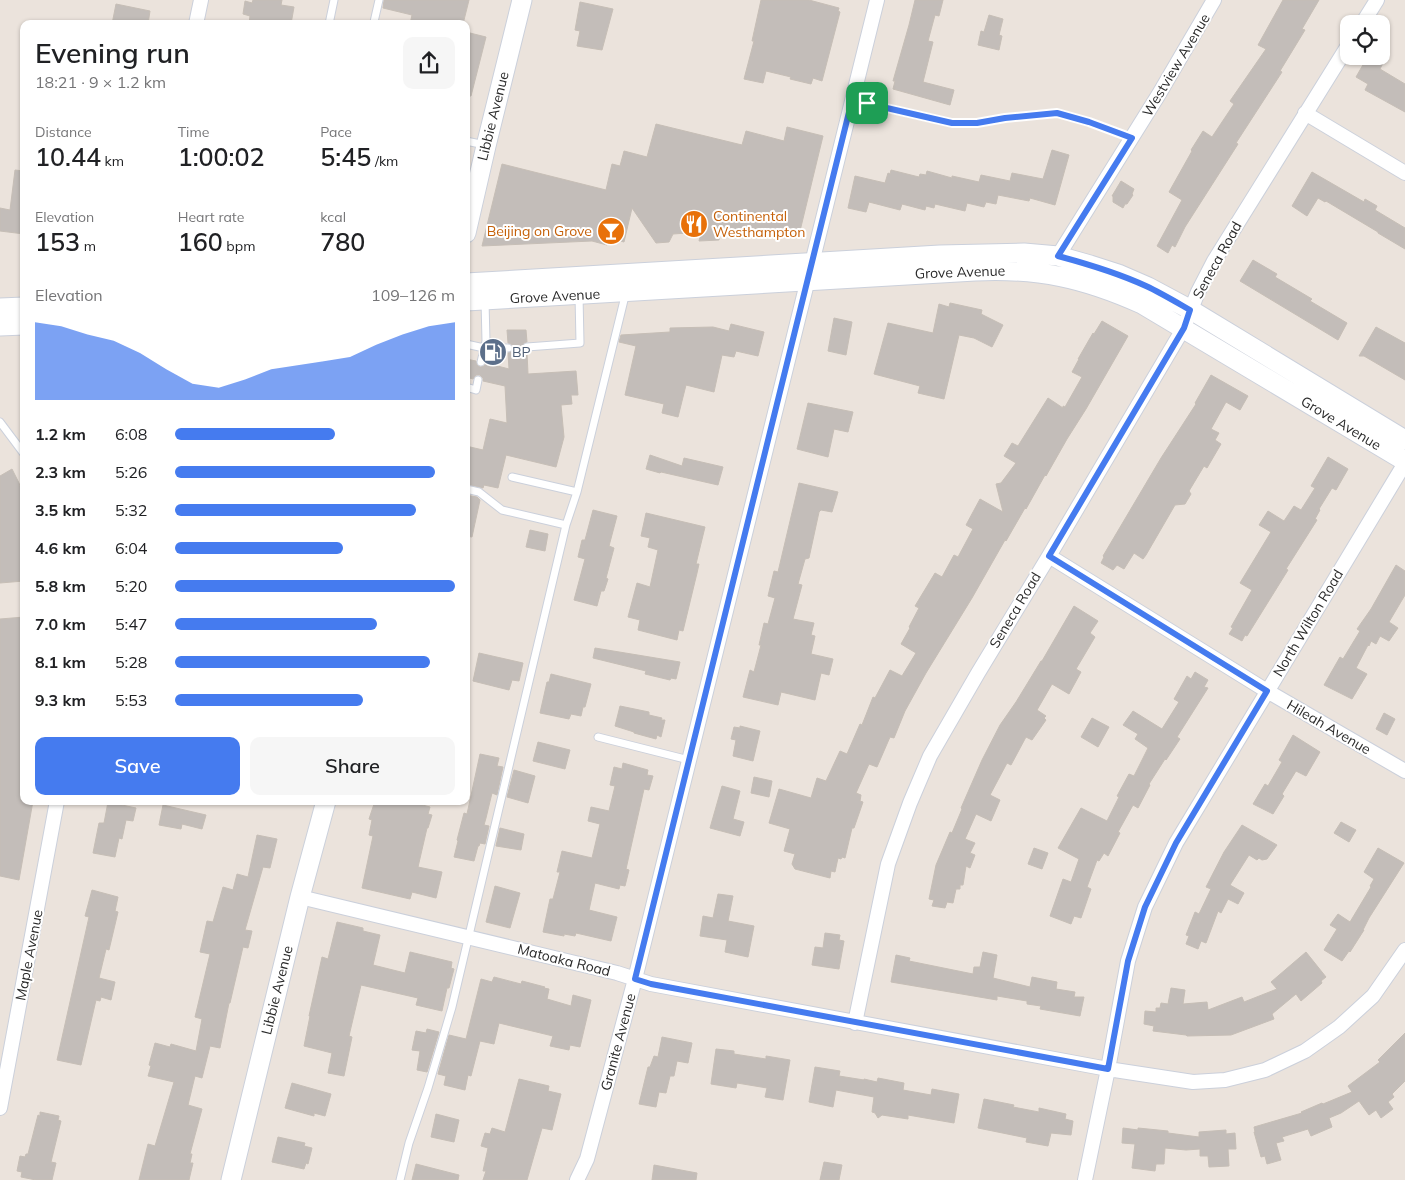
<!DOCTYPE html>
<html lang="en">
<head>
<meta charset="utf-8">
<style>
	:root { --surface:#fff; --page:#f6f6f6; --text:#202124; --muted:#757577; --accent:#457bef }
	body { margin:0; font-family:Mulish,sans-serif; background:var(--page); color:var(--text); height:100vh; display:flex; flex-direction:column; font-size:19px; white-space:nowrap }
	* { box-sizing:border-box; margin:0 }
	p { font-size:16px; color:var(--muted) }
	.icon { flex:none; width:28px; height:28px; fill:none; stroke:currentColor; stroke-width:2; stroke-linecap:round; stroke-linejoin:round }
	.map { position:relative; flex:1; overflow:hidden }
	.panel { position:absolute; left:20px; top:20px; width:450px; height:785px; display:flex; flex-direction:column; background:var(--surface); border-radius:10px; box-shadow:0 1px 4px #0004 }
	.panel>* { flex:none }
	.tools { position:absolute; left:1340px; top:15px; display:grid; gap:10px }
	.tools a { display:grid; place-items:center; width:50px; height:50px; border-radius:10px; background:var(--surface); box-shadow:0 1px 4px #0004; font-size:25px }
	.pin { position:absolute; display:grid; place-items:center; width:42px; height:42px; color:#fff; margin:-21px; border-radius:10px; box-shadow:0 2px 8px #0006 }
	.round { display:grid; place-items:center; flex:none; width:52px; height:52px; border-radius:10px; background:var(--page) }
	.head { display:flex; align-items:center; justify-content:space-between; height:85px; padding:0 15px }
	h1 { font-size:28px; font-weight:600; line-height:38px }
	.figures { display:grid; grid-template-columns:repeat(3,1fr); gap:8px; height:85px; padding:5px 15px }
	.figures div { display:grid; align-content:center }
	.figures b { font-size:25px; font-weight:600 }
	.figures small { font-size:14px; font-weight:400 }
	.figures p { font-size:14px }
	.chart { height:140px; padding:10px 15px }
	.chart p { display:flex; justify-content:space-between }
	.chart svg { width:100%; height:90px; margin-top:5px; fill:var(--accent); opacity:.7 }
	.action { display:flex; gap:10px; margin-top:auto; padding:10px 15px }
	.action a { flex:1; height:58px; border-radius:10px; background:var(--accent); color:#fff; font-size:20px; font-weight:600; line-height:58px; text-align:center }
	.action a+a { background:var(--page); color:var(--text) }
	ul { padding:0 15px; list-style:none; font-size:16px }
	li { display:grid; grid-template-columns:80px 60px 1fr; align-items:center; height:38px }
	li i { height:12px; border-radius:6px; background:var(--accent) }
	.map>svg:first-child { display:block }
	.building { fill:#c3bdb9; stroke:#c6beb6 }
	.lines { fill:none; stroke-linecap:round; stroke-linejoin:round }
	.lane-casing { stroke:#cbd0db; stroke-width:9 }
	.street-casing { stroke:#cbd0db; stroke-width:16 }
	.secondary-casing { stroke:#cbd0db; stroke-width:21 }
	.lane { stroke:#fff; stroke-width:7 }
	.street { stroke:#fff; stroke-width:14 }
	.secondary { stroke:#fff; stroke-width:19 }
	.route-casing { stroke:#fff; stroke-width:10 }
	.route { stroke:#457bef; stroke-width:6 }
	.labels { text-anchor:middle; stroke-width:4; stroke-linejoin:round; paint-order:stroke }
	.street-label { font-size:14px; fill:#2a2a2a; stroke:#fff }
	.food-label { font-size:14px; fill:#c56008; stroke:#fff; text-anchor:start }
	.service-label { font-size:14px; fill:#4e5e75; stroke:#fff; text-anchor:start }
</style>
</head>
<body>
<div class="map">
<svg width="1405" height="1180" viewBox="0 0 1405 1180">
	<rect width="100%" height="100%" fill="#ebe3dc"/>
	<path class="building" d="M253 0H282L281 5 294 7 291 24H249L250 16 243 14 245 1 252 3Z
		M384 0H469L463 24H410L412 15 383 8Z
		M761 0H809L839 8 838 11 840 12 822 81 813 78 811 84 790 79 791 77 766 71 763 83 744 79 754 41H752Z
		M915 0H943L939 16 935 15 928 41 933 42 923 82 954 90 950 105 893 89 895 81H893L909 25Z
		M1283 0H1319L1302 29 1305 30 1280 71 1282 72 1236 143 1238 144 1185 227 1175 247 1172 245 1168 253 1157 246 1182 200 1169 192 1192 151 1191 150 1203 131 1212 137 1234 104 1230 101 1266 49 1258 45Z
		M580 2 613 9 602 50 577 46 580 31 575 30Z
		M116 4 150 11 148 24H112Z
		M989 15 1003 19 999 35 1002 36 999 50 978 45 981 31 984 32Z
		M466 32 486 37 471 96H466Z
		M1368 56H1371L1383 63 1380 69 1405 84V112L1365 90 1368 84 1356 77Z
		M656 124 742 145 746 131 784 141 787 127 823 136 800 231 760 233 762 228 720 231 719 240 699 241 701 232 673 234 669 242 656 243 632 208 624 242 609 238 607 245 592 241 482 246 502 164 606 190 612 164 620 166 624 151 647 157Z
		M1052 150 1069 155 1055 205 1030 198 1029 201 998 195 996 204 986 202 984 207 967 203 965 211 935 204 934 208 926 206 925 210 902 204 900 210 869 202 866 212 848 208 855 176 885 183 888 173 890 174 891 170 919 177 920 174 926 175 927 171 952 178V176L979 182 981 175 1010 181 1012 173 1043 179Z
		M15 170 24 171V234L0 231V208L10 210Z
		M1312 172 1364 202 1365 199 1377 206 1375 210 1405 228V249L1378 233V232L1326 201 1325 202 1318 198 1307 216 1292 206Z
		M1121 181 1134 189 1132 194 1133 195 1127 204H1125L1123 208 1113 202V196H1112Z
		M1253 260 1277 274 1275 277 1312 299 1310 301 1347 323 1338 340 1240 281Z
		M950 303 982 310 981 314 1003 325 992 347 974 338 959 335 944 399 918 393 920 386 874 374 888 323 933 333 939 304 949 307Z
		M834 318 852 322 846 355 828 351Z
		M1102 321 1128 336 1086 409 1067 439 1046 476 1045 475 1026 509 1025 508 1006 541 1005 540 972 598 926 673 905 711 894 738 890 737 877 767 869 764 856 793 861 795 860 801 863 802 854 828H852L845 858 842 857 841 859 838 858 835 872 831 871 830 878 795 869 792 864 795 854 784 851 790 829 769 823 779 789 811 798 817 778 826 781 840 751 847 754 860 724 862 725 873 697 875 698 890 670 902 676 916 653 901 644 910 628 909 627 919 608 915 606 935 573 942 577 954 555 958 557 973 529 966 525 980 499 1003 512 996 484 1001 483 1016 463 1004 456 1012 443 1018 446 1048 398 1063 408V406L1065 407 1082 377 1072 372 1079 359H1078L1093 333 1094 334Z
		M731 324 764 332 758 356 736 351 734 357 722 355 714 392 686 385 678 417 662 413 664 404 625 395 636 346 619 342 621 335 670 332V328L713 327 729 331Z
		M1376 327 1405 343V380L1364 356H1359Z
		M507 330H526L527 342 524 343 522 347 523 350 527 352 528 374 576 371 578 395H571L572 404 561 405 564 437 556 467 506 455 498 488 484 485 483 488 466 484V446L483 450 490 419 507 423 505 386 483 381V378L480 375H476L473 379 466 377V359L476 361 477 365 480 367 484 366 486 363 509 369 508 353 512 351 513 348 511 344 508 343Z
		M1211 375 1248 396 1240 410 1226 402 1211 429 1219 433 1215 440 1221 444 1207 468 1204 466 1189 491 1191 494 1185 504 1175 505 1146 555 1143 559 1134 553 1124 569 1117 565 1113 570 1101 563 1104 557 1103 556 1161 458 1196 404 1195 403Z
		M808 403 853 412 848 432 834 429 828 457 797 449Z
		M650 455 682 466 684 458 723 467 718 485 661 472 660 473 646 469Z
		M1328 457 1348 469 1336 490 1332 488 1319 509 1320 510 1315 519 1317 520 1286 569 1288 570 1247 636 1245 635 1242 641 1229 634 1233 628 1231 627 1252 590 1240 583 1271 532 1259 525 1268 511 1284 521 1294 506 1301 510 1315 488 1311 486Z
		M12 469 19 483 24 498V581L0 583V476Z
		M799 483 838 492 832 512 821 510 819 512 809 558 805 559 798 584 802 585 793 619 814 623 811 635 815 636 811 654 833 659 829 675 821 673 815 700 781 692 778 705 743 697 750 670 754 672 761 645H759L764 623 768 624 775 598 768 596 774 571 778 572Z
		M466 495 477 497 480 500 472 537 466 536Z
		M593 510 617 516 609 546 614 548 606 578 608 579 604 591H601L597 606 574 600 585 559 578 557 582 540H585Z
		M646 513 705 527 696 564H699L697 573 683 631 679 630 677 640 638 630 640 620 628 617 637 583 650 587 658 550 648 547 650 538 641 536Z
		M530 530 548 534 545 551 526 547Z
		M1396 565 1405 571V595L1389 622 1398 628 1389 641 1380 636 1376 644 1371 641 1369 646 1368 645 1356 668 1367 674 1352 699 1324 685 1340 657 1343 659 1360 631 1357 629 1371 609Z
		M1074 606 1098 621 1090 633 1095 637 1076 669 1081 672 1069 694 1052 684 1037 710 1046 716 1044 718 1046 720 1032 740 1026 737 1011 765 1007 763 990 795 1000 800 991 821 976 814 965 839 975 843 970 853 975 855 970 868 966 866 963 885H960V889H956L953 903 947 902 945 908 932 906 934 900 929 899 936 865 950 832 952 833 962 809 961 808 982 760 1000 725 1016 702 1041 661H1042Z
		M24 617V801H33L19 880 0 876V619Z
		M595 648 680 662 676 679 671 678 670 680 645 674 646 671 593 658Z
		M479 653 523 663 519 681 512 680 509 690 473 681Z
		M1195 672 1208 680 1204 687 1208 688 1177 737 1180 739 1166 760 1165 759 1149 784 1150 785 1138 808 1133 805 1118 832 1120 833 1108 856 1104 853 1099 861 1097 860 1087 887 1091 889 1081 918 1074 916 1071 924 1050 916 1063 879 1071 882 1079 859 1058 848 1081 808 1107 821 1119 797 1117 796 1129 774 1134 776 1148 748 1135 739 1138 734 1123 725 1133 711 1162 729 1179 702 1174 699 1187 676 1191 679Z
		M551 674 591 684 585 707H583L581 716 571 714 569 719 540 713 547 682H549Z
		M620 706 649 712V715L662 718 661 720H665L661 737 657 735 656 739 634 733V732L615 726Z
		M1384 713 1395 719 1387 735 1376 729Z
		M1092 718 1109 727 1098 747 1081 737Z
		M740 726 760 731 753 761 733 756 736 740 731 739 734 727 740 728Z
		M1293 735 1320 752 1306 776 1296 771 1282 794 1284 796 1273 814 1253 804 1265 784 1268 786 1282 762 1279 760Z
		M538 742 570 750 565 769 533 761Z
		M480 754 499 758 497 766 503 767 497 795 492 793 486 818 484 825 489 826 485 844 480 843 479 846H478L474 861 454 857 458 841 457 840 464 813 467 814Z
		M623 763 648 770 647 775 653 776 649 790 644 789 626 869 629 870 625 886 620 885 619 889 595 883 589 910 617 917 611 941 576 933 575 936 564 934V936L543 932 550 899H553L560 872H557L562 851 592 858 600 824 588 821 591 807 609 811 615 786 610 785 614 767 622 769Z
		M514 770 535 776 528 803 507 797Z
		M754 777 772 781 769 797 751 793Z
		M722 786 740 791 733 819 744 822 740 836 710 828Z
		M375 801H407L430 807 428 814 432 815 428 828H427L418 867 442 872 436 898 412 892 410 899 362 888 373 836 369 835 372 820 369 819Z
		M108 802 136 808 133 821 126 820 122 839 119 838 115 857 93 853 99 823H104Z
		M163 805 206 815 202 829 182 824 181 829 159 825Z
		M1341 822 1356 830 1349 842 1334 833Z
		M1242 825 1277 845 1267 859 1262 860 1259 858 1257 860 1249 855 1230 885 1244 893 1238 904 1228 899 1221 913 1218 911 1206 943 1201 941 1198 949 1186 944 1189 936 1186 935 1195 912 1199 914 1211 889 1206 887 1224 852Z
		M500 828 524 834 521 850 496 846Z
		M257 835 277 839 270 868 263 867 245 930 252 931 248 948 243 947 230 1003H229L220 1048 210 1046 202 1078 195 1076 188 1105 202 1109 190 1154H192L190 1163H193L189 1180H139L148 1144 155 1146 174 1082 148 1076 151 1066 149 1065 155 1043 170 1047 171 1044 196 1051 202 1019 195 1017 210 954 200 952 207 921 213 922 223 887 233 890 237 874 248 877Z
		M1034 848 1048 853 1042 869 1028 864Z
		M1378 848 1404 863 1369 918 1363 930H1364L1350 952 1349 951 1342 961 1324 950 1337 929 1330 925 1338 914 1350 922 1371 887 1370 886 1374 879 1364 872Z
		M495 886 520 893 510 928 486 922Z
		M92 890 118 897 115 911 118 912 109 950 106 949 99 978 115 982 111 1000 101 997 100 1001 96 1000 81 1065 57 1060 89 917 85 916Z
		M718 894 733 896 728 921 754 926 748 957 725 952 727 940 700 936 703 916 713 918Z
		M337 922 363 928V931L380 935 373 965 405 973 410 952 452 962 451 968 454 969 449 988H447L442 1011 416 1005 418 998 361 985 349 1036 352 1037 344 1076 328 1073 332 1053 304 1046 310 1016H309L322 957 328 959Z
		M825 933 840 935 839 940 844 941 839 969 812 965 815 947 823 948Z
		M983 952 997 955 993 978 1030 987 1032 977 1057 982 1056 989 1075 992 1074 997H1084L1080 1016 1040 1009 1041 1006 1027 1004V1001L997 996V1000L891 982 896 955 910 958 909 961 973 974 974 967H980Z
		M1306 952 1326 977 1321 981 1322 983 1301 1001 1296 994 1272 1014 1274 1019 1231 1035 1187 1036 1186 1035 1153 1031 1154 1026 1144 1024 1145 1011 1156 1012V1008H1160L1161 1003 1168 1004 1171 988 1185 990 1183 1004 1207 1002 1208 1010 1242 997 1244 1002 1277 989 1271 982Z
		M494 977 521 984 522 981 545 987 544 988 549 989 547 999 571 1006 573 995 591 1000 580 1047 570 1045 569 1050 550 1046 553 1036 499 1023 494 1044 480 1041 471 1076 468 1075 465 1090 444 1085 446 1076 438 1074 449 1035 466 1039 481 979 492 982Z
		M427 1029 439 1032 427 1072 417 1070 420 1051 412 1050 416 1031 426 1033Z
		M1405 1033V1081L1392 1094 1394 1097 1388 1102 1393 1109 1381 1118 1376 1110 1369 1115 1359 1101 1341 1113 1329 1118 1332 1127 1311 1136 1308 1129 1282 1137 1284 1141 1276 1143 1281 1160 1267 1164 1265 1156 1261 1157 1254 1132H1255L1254 1127 1302 1113 1301 1112 1322 1103 1323 1104 1352 1092 1348 1086 1380 1062 1378 1060Z
		M662 1037 692 1043 688 1063 677 1061 674 1076H670L666 1093 659 1092 656 1107 639 1104 648 1067H650L654 1056 658 1057Z
		M716 1049 734 1051V1054L766 1059V1056L790 1060 783 1100 765 1097 767 1088 737 1083 736 1088 711 1084Z
		M815 1067 840 1071 839 1076 864 1080V1079L877 1082 878 1078 904 1083 903 1090 931 1095 932 1089 959 1094 954 1123 908 1115V1119L882 1115 878 1118 875 1113 872 1112 874 1097 836 1090 833 1107 809 1102Z
		M519 1079 549 1086 548 1091 561 1094 552 1130 542 1128 527 1180H483L486 1171H483L488 1148 481 1146 485 1133 490 1134 492 1128 505 1132Z
		M292 1083 331 1094 325 1116 314 1113V1116L285 1108Z
		M984 1099 1014 1105 1013 1107 1039 1112V1108L1066 1114 1065 1119 1073 1121 1071 1135 1051 1133 1048 1146 1026 1142 1027 1138 978 1128Z
		M40 1112 59 1116 58 1120 61 1121 51 1162 56 1163 52 1180H36L21 1177 22 1172 17 1171 20 1156 25 1157 26 1154H28L38 1115 40 1116Z
		M436 1114 459 1120 454 1142 431 1137Z
		M1123 1128 1138 1130V1128L1168 1131V1133L1199 1137V1132L1226 1130V1134L1235 1133 1236 1149H1228L1229 1166 1209 1167 1208 1156H1200V1149L1186 1150 1165 1148 1164 1164H1156L1155 1171 1132 1168 1135 1144 1122 1143Z
		M278 1137 305 1143 304 1146 312 1148 308 1164 306 1163 304 1169 272 1162Z
		M824 1162 842 1165 839 1180H820Z
		M416 1164 459 1175 458 1180H412Z
		M654 1165 697 1173 696 1180H652Z"/>
	<g class="lines">
		<g class="lane-casing">
			<path id="lane" d="M374 22 379 0
				M329 24 334 0
				M852 100 952 123H977L1005 118 1057 113 1089 122 1132 138
				M466 141 485 145
				M466 344 484 348H508
				M527 347 580 343 579 295
				M481 362 486 341 485 301
				M466 387 476 390 478 380
				M0 422 24 454
				M512 477 577 492
				M466 489 479 492 502 510 566 525
				M598 737 689 760
				M400 1180 409 1143 428 1088 452 1007 566 525 577 492 626 292"/>
		</g>
		<g class="street-casing">
			<path id="street" d="M196 24 201 0
				M1362 24 1377 0
				M1305 113 1405 173
				M1058 256 1159 94 1214 0
				M1049 556 1267 691 1405 771
				M300 897 617 973 651 984 1108 1069 1193 1082 1225 1080 1265 1070 1305 1051 1339 1027 1373 996 1405 950
				M855 1023 888 864 910 803 930 756 978 673 1049 556 1183 329 1198 292 1214 261 1349 44
				M0 1108 57 801
				M577 1180 587 1159 635 979 877 0
				M1085 1180 1108 1069 1128 961 1145 907 1176 843 1405 463"/>
		</g>
		<g class="secondary-casing">
			<path id="secondary" d="M466 233 486 146 522 0
				M466 283 940 255 1024 253 1058 256 1090 265 1118 274 1148 287 1191 310 1405 440
				M466 301 975 271C1039 268 1084 278 1142 304L1405 461
				M0 308 24 307
				M0 326 24 325
				M231 1180 300 897 326 801"/>
		</g>
		<use href="#lane" class="lane"/>
		<use href="#street" class="street"/>
		<use href="#secondary" class="secondary"/>
	</g>
	<g class="lines">
		<g class="route-casing">
			<path id="route" d="M852 100 952 123H977L1005 118 1057 113 1089 122 1132 138 1058 256C1088 264 1118 273 1146 286 1161 293 1176 302 1190 310L1184 328 1049 556 1267 691 1176 843 1145 907 1128 961 1108 1069 651 984 635 979Z"/>
		</g>
		<use href="#route" class="route"/>
	</g>
	<defs>
		<g id="restaurant-disc" transform="scale(1.4375)"><circle r="9.5" fill="#e8710a" stroke="#fff"/><path d="M-5-6h1v4h1v-4h1v4h1v-4h1v5L-1.5 .5V6h-2V.5L-5-1ZM5-6V6H3V1.5H1.5Q1.5-4 5-6Z" fill="#fff"/></g>
		<g id="bar-disc" transform="scale(1.4375)"><circle r="9.5" fill="#e8710a" stroke="#fff"/><path d="M-6-5H6L.8 .8V4.5H3.5V6h-7V4.5H-.8V.8Z" fill="#fff"/></g>
		<g id="fuel-disc" transform="scale(1.4375)"><circle r="9.5" fill="#5c6f8a" stroke="#fff"/><path d="M-5.5-6h7V0h2V4h1.3V-2.5L3-4.5l.8-.8L6-3V5H2.5V1h-1V6h-7ZM-4.2-4.7v3.2H.2V-4.7Z" fill="#fff"/></g>
	</defs>
	<g fill-rule="evenodd">
		<use href="#restaurant-disc" x="694" y="224"/>
		<use href="#bar-disc" x="611" y="231"/>
		<use href="#fuel-disc" x="493" y="352"/>
	</g>
	<g class="labels">
		<g class="street-label">
			<text transform="translate(1176 65) rotate(-59)" y="5">Westview Avenue</text>
			<text transform="translate(493 116) rotate(-76)" y="5">Libbie Avenue</text>
			<text transform="translate(1217 260) rotate(-61)" y="5">Seneca Road</text>
			<text transform="translate(960 272) rotate(-2)" y="5">Grove Avenue</text>
			<text transform="translate(555 296) rotate(-3)" y="5">Grove Avenue</text>
			<text transform="translate(1341 423) rotate(31)" y="5">Grove Avenue</text>
			<text transform="translate(1015 610) rotate(-59)" y="5">Seneca Road</text>
			<text transform="translate(1308 623) rotate(-59)" y="5">North Wilton Road</text>
			<text transform="translate(1329 727) rotate(30)" y="5">Hileah Avenue</text>
			<text transform="translate(29 955) rotate(-79)" y="5">Maple Avenue</text>
			<text transform="translate(564 960) rotate(14)" y="5">Matoaka Road</text>
			<text transform="translate(277 990) rotate(-76)" y="5">Libbie Avenue</text>
			<text transform="translate(618 1042) rotate(-75)" y="5">Granite Avenue</text>
		</g>
		<g class="food-label">
			<text x="713" y="221">Continental<tspan x="713" dy="16">Westhampton</tspan></text>
			<text x="592" y="236" text-anchor="end">Beijing on Grove</text>
		</g>
		<g class="service-label">
			<text x="512" y="357">BP</text>
		</g>
	</g>
</svg>
<div class="tools">
<a><svg class="icon" aria-label="locate" viewBox="0 0 24 24"><circle cx="12" cy="12" r="6"/><path d="M12 2v4M12 18v4M2 12h4M18 12h4"/></svg></a>
</div>
<div class="pin" style="left:867px;top:103px;background:#1e9e55"><svg class="icon" aria-label="arrive" viewBox="0 0 24 24"><path d="M6 21V4h12l-3 4 3 4H6"/></svg></div>
<section class="panel">
<div class="head"><div><h1>Evening run</h1><p>18:21 · 9 × 1.2 km</p></div><a class="round"><svg class="icon" aria-label="share" viewBox="0 0 24 24"><path d="M12 15V3M7 8l5-5 5 5M5 13v7h14v-7"/></svg></a></div>
<div class="figures">
<div><p>Distance</p><b>10.44<small> km</small></b></div>
<div><p>Time</p><b>1:00:02</b></div>
<div><p>Pace</p><b>5:45<small> /km</small></b></div>
</div>
<div class="figures">
<div><p>Elevation</p><b>153<small> m</small></b></div>
<div><p>Heart rate</p><b>160<small> bpm</small></b></div>
<div><p>kcal</p><b>780</b></div>
</div>
<div class="chart"><p><span>Elevation</span>109–126 m</p>
<svg viewBox="0 0 160 44" preserveAspectRatio="none"><path d="M0 44V6L10 8L20 12L30 15L40 21L50 29L60 36L70 38L80 34L90 29L100 27L110 25L120 23L130 17L140 12L150 8L160 6V44z"/></svg>
</div>
<ul>
<li><b>1.2 km</b>6:08<i style="width:57%"></i></li>
<li><b>2.3 km</b>5:26<i style="width:93%"></i></li>
<li><b>3.5 km</b>5:32<i style="width:86%"></i></li>
<li><b>4.6 km</b>6:04<i style="width:60%"></i></li>
<li><b>5.8 km</b>5:20<i style="width:100%"></i></li>
<li><b>7.0 km</b>5:47<i style="width:72%"></i></li>
<li><b>8.1 km</b>5:28<i style="width:91%"></i></li>
<li><b>9.3 km</b>5:53<i style="width:67%"></i></li>
</ul>
<div class="action"><a>Save</a><a>Share</a></div>
</section>
</div>
</body>
</html>
